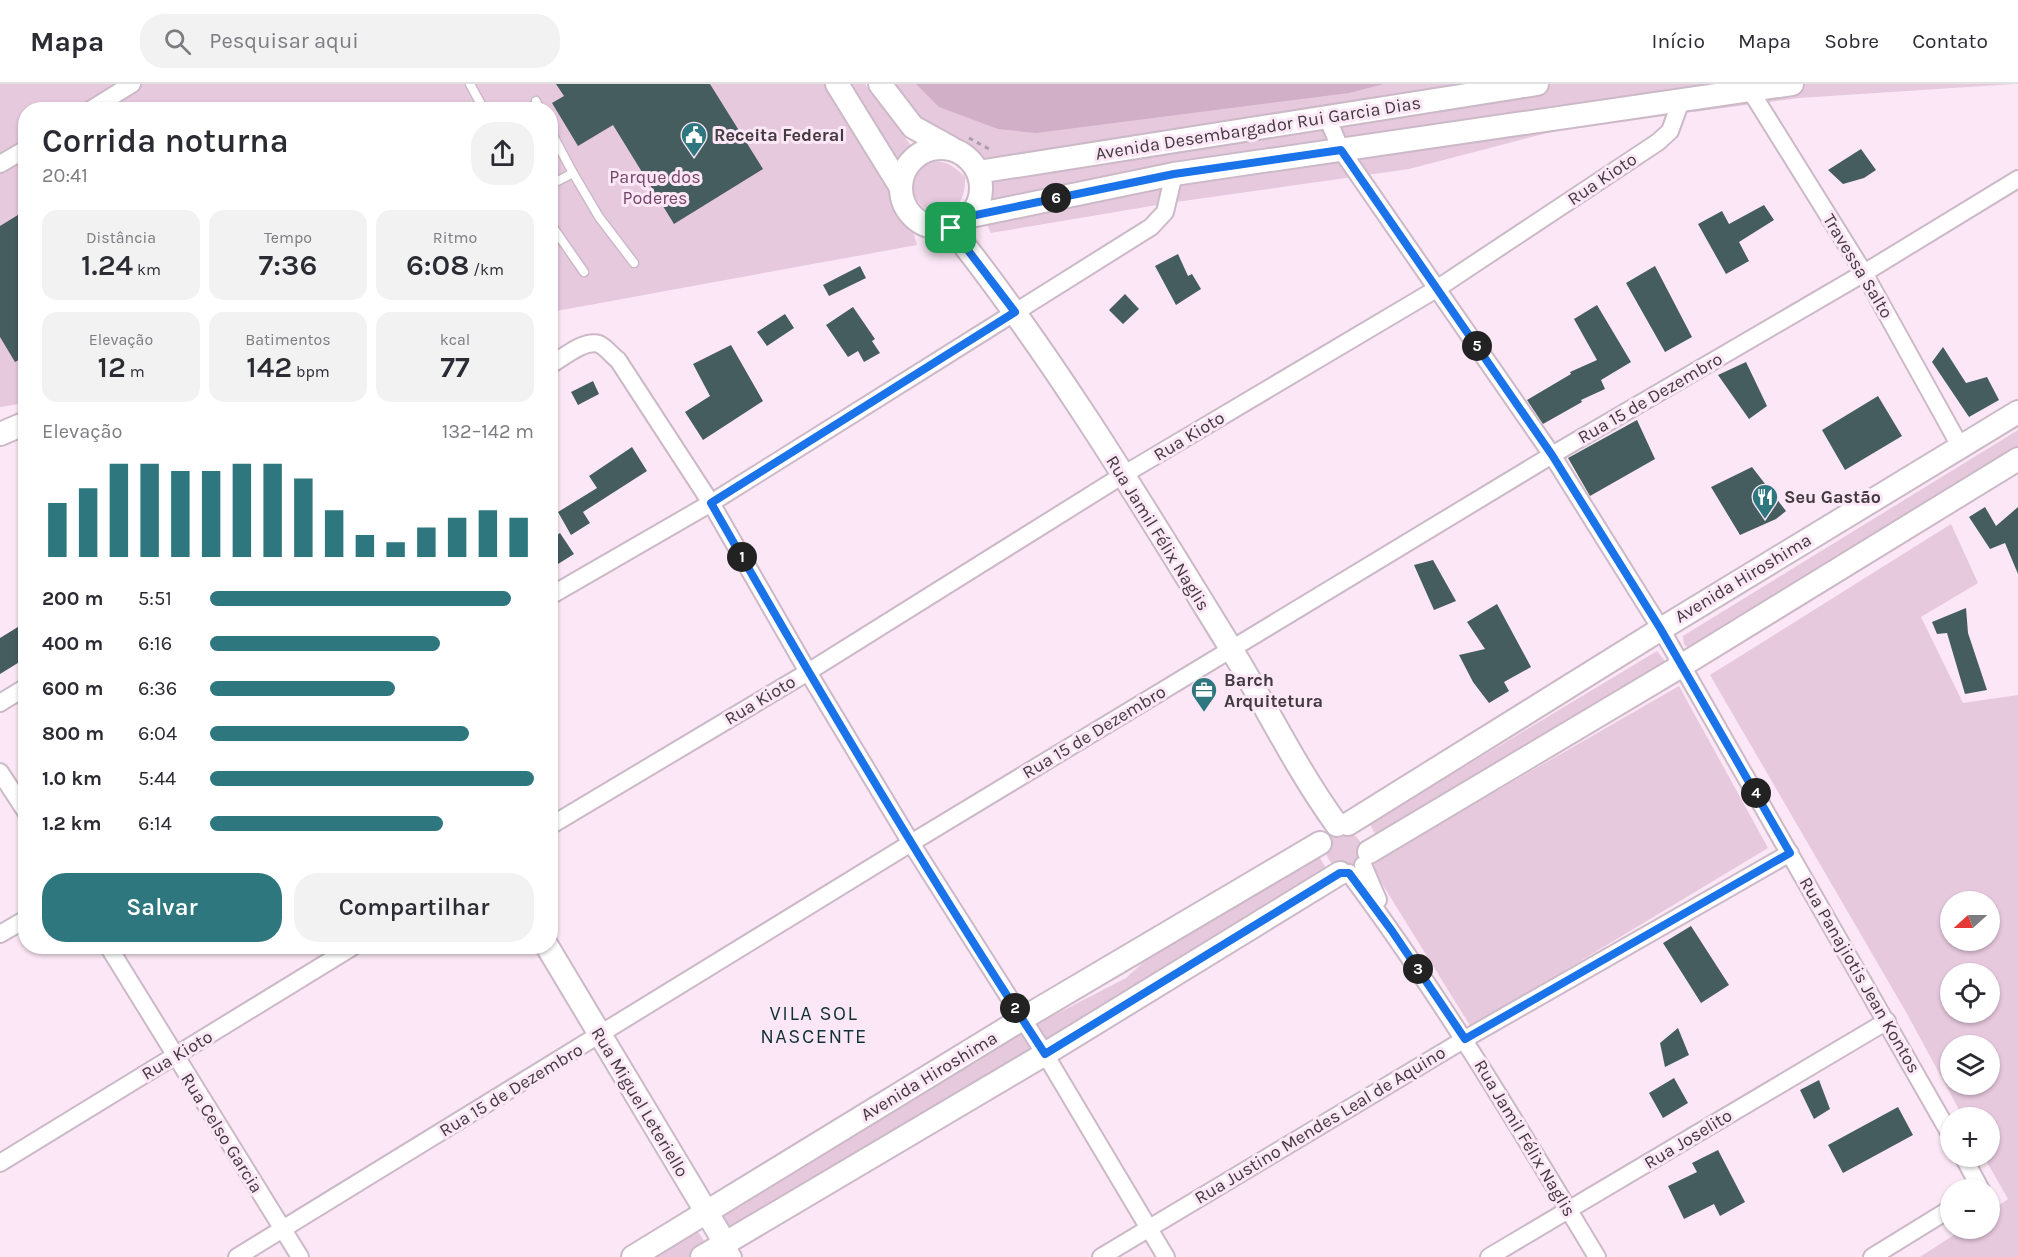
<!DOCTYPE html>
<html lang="pt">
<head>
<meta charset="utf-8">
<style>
	:root { --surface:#fff; --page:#f2f2f3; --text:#2b2b33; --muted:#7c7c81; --line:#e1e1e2; --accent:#2e777f }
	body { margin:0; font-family:Karla,sans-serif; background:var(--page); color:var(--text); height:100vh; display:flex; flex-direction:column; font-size:22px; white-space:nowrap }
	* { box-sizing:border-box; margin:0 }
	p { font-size:20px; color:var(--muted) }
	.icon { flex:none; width:33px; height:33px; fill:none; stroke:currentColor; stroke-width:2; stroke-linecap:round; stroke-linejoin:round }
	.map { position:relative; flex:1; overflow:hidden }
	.panel { position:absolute; left:18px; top:18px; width:540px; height:852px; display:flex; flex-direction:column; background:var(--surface); border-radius:24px; box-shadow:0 2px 4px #0004 }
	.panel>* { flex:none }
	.needle { width:39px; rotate:249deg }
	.fabs { position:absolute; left:1940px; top:807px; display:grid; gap:12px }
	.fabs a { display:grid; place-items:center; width:60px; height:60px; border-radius:50%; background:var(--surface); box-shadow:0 2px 4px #0004; font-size:30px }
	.pin { position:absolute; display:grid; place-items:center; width:51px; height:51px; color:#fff; margin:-26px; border-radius:12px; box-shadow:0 3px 9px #0006 }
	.km { position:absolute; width:30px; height:30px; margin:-15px; border-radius:50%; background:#222; color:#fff; font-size:16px; line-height:30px; text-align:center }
	.round { display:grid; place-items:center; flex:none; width:63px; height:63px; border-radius:24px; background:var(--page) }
	.headline { display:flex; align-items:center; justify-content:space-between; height:102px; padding:0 24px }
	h1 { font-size:33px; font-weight:600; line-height:45px }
	.figures { display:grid; grid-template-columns:repeat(3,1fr); gap:9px; height:102px; padding:6px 24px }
	.figures div { display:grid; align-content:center; border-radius:15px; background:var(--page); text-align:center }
	.figures b { font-size:30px; font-weight:600 }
	.figures small { font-size:16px; font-weight:400 }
	.figures p { font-size:16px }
	.chart { height:168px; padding:12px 24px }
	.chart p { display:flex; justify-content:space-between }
	.chart svg { width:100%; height:108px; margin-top:6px; stroke:var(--accent); stroke-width:6 }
	.cta { display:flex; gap:12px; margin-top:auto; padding:12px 24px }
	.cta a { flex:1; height:69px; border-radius:24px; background:var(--accent); color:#fff; font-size:24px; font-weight:600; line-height:69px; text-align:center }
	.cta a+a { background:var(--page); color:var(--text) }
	ul { padding:0 24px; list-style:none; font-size:20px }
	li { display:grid; grid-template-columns:96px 72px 1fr; align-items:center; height:45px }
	li i { height:15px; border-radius:8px; background:var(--accent) }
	header { display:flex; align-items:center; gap:36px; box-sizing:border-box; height:84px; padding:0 30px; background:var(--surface); border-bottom:2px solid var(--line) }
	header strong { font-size:28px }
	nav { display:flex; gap:33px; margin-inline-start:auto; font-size:21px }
	.search { width:420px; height:54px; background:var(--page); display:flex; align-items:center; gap:15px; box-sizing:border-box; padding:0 21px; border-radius:24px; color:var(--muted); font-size:22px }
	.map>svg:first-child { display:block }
	.green { fill:#e7c9de; fill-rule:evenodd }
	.forest { fill:#d1afc7 }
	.building { fill:#465d60 }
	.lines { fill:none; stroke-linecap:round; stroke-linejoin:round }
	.lane-casing { stroke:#ccb9c7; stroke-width:11 }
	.street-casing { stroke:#ccb9c7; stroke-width:20 }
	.secondary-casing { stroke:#ccb9c7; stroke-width:26 }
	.path { stroke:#ad9ea9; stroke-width:3; stroke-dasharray:4.5 4.5; stroke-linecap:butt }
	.lane { stroke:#fff; stroke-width:8 }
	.street { stroke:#fff; stroke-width:16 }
	.secondary { stroke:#fff; stroke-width:22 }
	.route-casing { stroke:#fff; stroke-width:12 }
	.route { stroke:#1a73e8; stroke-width:8 }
	.labels { text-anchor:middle; stroke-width:6; stroke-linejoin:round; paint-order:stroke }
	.street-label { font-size:18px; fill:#423a40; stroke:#fbe7f5 }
	.poi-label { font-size:18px; font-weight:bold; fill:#423a40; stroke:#fbe7f5; text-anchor:start }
	.park-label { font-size:18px; fill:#744568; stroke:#fbe7f5 }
	.neighbourhood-label { font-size:20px; letter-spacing:1.5px; fill:#0f3135; stroke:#fbe7f5 }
</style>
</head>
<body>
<header>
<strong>Mapa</strong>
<div class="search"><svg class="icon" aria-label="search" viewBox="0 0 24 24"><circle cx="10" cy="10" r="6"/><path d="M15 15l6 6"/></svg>Pesquisar aqui</div>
<nav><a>Início</a><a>Mapa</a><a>Sobre</a><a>Contato</a></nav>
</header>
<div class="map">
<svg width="2018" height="1173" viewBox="0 0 2018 1173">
	<rect width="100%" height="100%" fill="#fbe7f5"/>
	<path class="green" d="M0 0H837L900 102 917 161 551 228 550 26H26L25 319 0 323Z
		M841 0H865L924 79C943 75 951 79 965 93 967 136 925 145 911 103Z
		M880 0H2014L1799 14 1693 28 1682 14 1409 85 1169 119 991 149 952 65Z
		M2018 346V366L1690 566 1684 560 1683 552Z
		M1951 440 1978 499 1921 533 1963 619 2018 611V1173H1920L1963 1145 1989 1144V1128L2008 1115 1984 1073 1989 1072V1034L1963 1033 1906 928 1710 591ZM1950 818H1989V856H1950ZM1950 890H1989V928H1950ZM1950 962H1989V1000H1950Z
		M1657 567 1667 580 1379 757 1368 737 1459 686Z
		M1679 602 1768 764 1471 943 1376 790 1374 781 1378 775Z
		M1326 766a18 18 0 1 1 36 0a18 18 0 1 1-36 0Z
		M1316 768 1330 790 730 1148 720 1133 1031 943 1126 894 1157 866Z
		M697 1146 708 1163 692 1173H653Z"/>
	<path class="forest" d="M916 0H1384L1349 9 1036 49 998 45 939 23Z"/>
	<path class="building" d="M556 0H710L763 85 674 140 613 41 578 62 552 19 564 12Z
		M1861 65 1876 86 1864 94 1843 100 1828 86Z
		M1764 121 1774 136 1739 158 1749 177 1726 190 1698 140 1722 127 1729 140Z
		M26 126V272L15 278 0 253V142Z
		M1178 170 1188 192 1192 190 1201 205 1176 221 1155 182Z
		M860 182 866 194 829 212 823 201Z
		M1655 182 1692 253 1665 268 1626 199Z
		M1125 210 1139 225 1123 240 1109 226Z
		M1597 221 1631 278 1601 296 1605 305 1581 316 1582 318 1543 340 1527 316 1571 290 1570 288 1597 276 1574 235Z
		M853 223 875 255 872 257 880 269 864 278 858 267 848 273 826 241Z
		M785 230 794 244 767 262 757 248Z
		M731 261 763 317 703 356 685 328 710 312 693 280Z
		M1943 263 1966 299 1987 293 1999 316 1969 333 1932 278Z
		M1746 278 1767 322 1749 335 1718 291Z
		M593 297 599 310 578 321 571 308Z
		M1878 312 1902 352 1845 386 1822 346Z
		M1637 336 1655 375 1590 412 1568 374Z
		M632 363 647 387 583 428 590 439 571 451 558 428 597 404 589 392Z
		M1752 383 1786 427 1776 435 1740 451 1711 403Z
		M1985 423 1996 442 2018 423V490L2005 459 1990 465 1969 433Z
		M560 449 574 470 550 485V455Z
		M1433 476 1456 517 1434 526 1414 481Z
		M1497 520 1531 583 1504 598 1509 607 1489 619 1473 598 1459 571 1485 565 1467 538Z
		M1966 524 1968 549 1987 606 1965 610 1947 549 1937 550 1932 538Z
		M26 538V574L0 590V554Z
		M1691 842 1729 901 1701 919 1663 859Z
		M1678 944 1689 971 1665 983 1660 959Z
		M1674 994 1688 1019 1663 1034 1649 1009Z
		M1819 996 1830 1025 1814 1035 1800 1006Z
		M1898 1023 1913 1051 1843 1089 1828 1061Z
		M1718 1066 1745 1118 1720 1132 1714 1120 1684 1135 1668 1102 1697 1088 1692 1079Z"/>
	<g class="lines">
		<g class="lane-casing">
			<path id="lane" d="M470 0 484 26
				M536 17 540 26
				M550 46 573 89
				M550 101 573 89 599 133 634 179
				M550 139 584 188"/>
		</g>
		<g class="street-casing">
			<path id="street" d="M1750 6 1864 189 1960 362
				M90 26 132 0
				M1327 33 1341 66 1552 371 1661 545 1950 1050
				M0 80 26 65
				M550 281C563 274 584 255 599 260 606 263 612 272 618 276L711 419 808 588 911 759 1045 970 1166 1173
				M550 512 711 419 1151 143 1165 128 1174 90
				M0 619 26 603
				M0 688 26 728
				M550 742 808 588 1123 391 1438 204 1658 58 1670 47 1682 14
				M1363 781 1378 816
				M1349 789C1441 912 1518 1042 1597 1173
				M0 850 26 835
				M108 862 300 1173
				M1963 1072 1981 1106
				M0 1079 354 862
				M725 1159 733 1173
				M237 1173 911 759 1552 371 1864 189 2018 95
				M1101 1173 1465 955 1790 769
				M1489 1173 1887 937
				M1872 1173 1950 1125"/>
		</g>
		<g class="secondary-casing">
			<path id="secondary" d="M837 0 900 102
				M880 0 913 43 951 64
				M901 104a40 40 0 1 1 80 0a40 40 0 1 1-80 0Z
				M978 88 1537 0
				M971 132 1174 90 1792 0
				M951 144C1055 275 1142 420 1230 563 1267 623 1295 683 1337 741
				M0 350 26 339
				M1348 740 1661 545 2018 328
				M1369 768 1681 582 2018 375
				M547 862 725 1159
				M633 1173 1022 935 1320 759
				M702 1173 1045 970 1340 789"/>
		</g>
		<path class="path" d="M969 54 989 65"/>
		<use href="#lane" class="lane"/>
		<use href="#street" class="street"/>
		<use href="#secondary" class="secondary"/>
	</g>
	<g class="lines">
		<g class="route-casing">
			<path id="route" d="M1341 66 1552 371 1660 544 1790 769 1465 955 1392 847 1349 789H1340L1045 970C927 790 817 605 711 419L1015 228 951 144 971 132 1174 90Z"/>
		</g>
		<use href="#route" class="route"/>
	</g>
	<defs>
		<g id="civic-pin" transform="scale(1.35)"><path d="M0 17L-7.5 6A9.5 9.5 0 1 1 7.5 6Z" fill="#2e777f" stroke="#fbe7f5"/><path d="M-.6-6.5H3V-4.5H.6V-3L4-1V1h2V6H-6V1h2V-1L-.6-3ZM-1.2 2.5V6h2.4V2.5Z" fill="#fff"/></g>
		<g id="restaurant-pin" transform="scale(1.35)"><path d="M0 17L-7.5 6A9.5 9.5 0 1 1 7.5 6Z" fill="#2e777f" stroke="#fbe7f5"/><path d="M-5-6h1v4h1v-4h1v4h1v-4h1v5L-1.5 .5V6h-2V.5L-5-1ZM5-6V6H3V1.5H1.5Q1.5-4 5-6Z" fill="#fff"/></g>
		<g id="office-pin" transform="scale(1.35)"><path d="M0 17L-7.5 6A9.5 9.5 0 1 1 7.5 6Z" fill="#2e777f" stroke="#fbe7f5"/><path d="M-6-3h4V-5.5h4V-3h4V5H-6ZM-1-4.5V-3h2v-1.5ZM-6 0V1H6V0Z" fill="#fff"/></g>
	</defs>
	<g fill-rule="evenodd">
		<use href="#civic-pin" x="694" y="51"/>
		<use href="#restaurant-pin" x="1765" y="413"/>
		<use href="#office-pin" x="1204" y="606"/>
	</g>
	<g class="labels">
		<g class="street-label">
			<text transform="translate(1258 44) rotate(-9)" y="6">Avenida Desembargador Rui Garcia Dias</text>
			<text transform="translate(1602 95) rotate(-34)" y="6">Rua Kioto</text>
			<text transform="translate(1858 182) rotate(59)" y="6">Travessa Salto</text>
			<text transform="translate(1650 314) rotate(-30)" y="6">Rua 15 de Dezembro</text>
			<text transform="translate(1189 352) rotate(-31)" y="6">Rua Kioto</text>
			<text transform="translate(1158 449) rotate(58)" y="6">Rua Jamil Félix Naglis</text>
			<text transform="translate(1743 494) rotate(-31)" y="6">Avenida Hiroshima</text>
			<text transform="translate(760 616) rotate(-31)" y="6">Rua Kioto</text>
			<text transform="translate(1094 648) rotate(-31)" y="6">Rua 15 de Dezembro</text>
			<text transform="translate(1860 891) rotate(60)" y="6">Rua Panajiotis Jean Kontos</text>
			<text transform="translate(177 971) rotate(-31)" y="6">Rua Kioto</text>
			<text transform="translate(929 992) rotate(-31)" y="6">Avenida Hiroshima</text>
			<text transform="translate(511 1006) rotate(-31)" y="6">Rua 15 de Dezembro</text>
			<text transform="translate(640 1018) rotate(59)" y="6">Rua Miguel Leteriello</text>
			<text transform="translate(1320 1041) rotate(-31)" y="6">Rua Justino Mendes Leal de Aquino</text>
			<text transform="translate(222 1049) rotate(58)" y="6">Rua Celso Garcia</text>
			<text transform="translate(1525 1054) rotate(59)" y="6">Rua Jamil Félix Naglis</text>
			<text transform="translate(1688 1055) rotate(-31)" y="6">Rua Joselito</text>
		</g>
		<g class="poi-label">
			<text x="714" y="57">Receita Federal</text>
			<text x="1784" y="419">Seu Gastão</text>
			<text x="1224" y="602">Barch<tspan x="1224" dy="21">Arquitetura</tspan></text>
		</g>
		<g class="park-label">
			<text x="655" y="99">Parque dos<tspan x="655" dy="21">Poderes</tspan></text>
		</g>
		<g class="neighbourhood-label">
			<text x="814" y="936">VILA SOL<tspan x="814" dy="23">NASCENTE</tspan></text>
		</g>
	</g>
</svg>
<div class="fabs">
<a><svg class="needle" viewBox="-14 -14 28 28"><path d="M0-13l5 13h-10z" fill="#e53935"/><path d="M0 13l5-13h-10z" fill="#7c7c81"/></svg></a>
<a><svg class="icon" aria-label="locate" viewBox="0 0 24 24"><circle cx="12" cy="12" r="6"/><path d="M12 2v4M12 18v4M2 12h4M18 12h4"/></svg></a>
<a><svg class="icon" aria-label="layers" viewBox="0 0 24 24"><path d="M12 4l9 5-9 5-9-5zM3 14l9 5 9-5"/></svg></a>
<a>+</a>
<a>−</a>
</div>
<div class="pin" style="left:951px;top:144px;background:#1e9e55"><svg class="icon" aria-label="arrive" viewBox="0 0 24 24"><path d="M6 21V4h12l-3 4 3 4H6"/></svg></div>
<b class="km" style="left:742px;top:473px">1</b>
<b class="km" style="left:1015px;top:924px">2</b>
<b class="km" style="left:1418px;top:885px">3</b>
<b class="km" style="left:1756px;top:709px">4</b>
<b class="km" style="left:1477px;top:262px">5</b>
<b class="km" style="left:1056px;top:114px">6</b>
<section class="panel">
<div class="headline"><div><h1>Corrida noturna</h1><p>20:41</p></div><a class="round"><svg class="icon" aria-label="share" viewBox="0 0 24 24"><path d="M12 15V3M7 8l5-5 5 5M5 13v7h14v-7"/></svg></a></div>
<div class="figures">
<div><p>Distância</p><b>1.24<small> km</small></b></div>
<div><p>Tempo</p><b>7:36</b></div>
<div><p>Ritmo</p><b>6:08<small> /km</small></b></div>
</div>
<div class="figures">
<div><p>Elevação</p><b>12<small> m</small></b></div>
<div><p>Batimentos</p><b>142<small> bpm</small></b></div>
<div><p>kcal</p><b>77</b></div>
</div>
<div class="chart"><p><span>Elevação</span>132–142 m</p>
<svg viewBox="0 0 160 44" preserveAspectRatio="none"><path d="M5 44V22M15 44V16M25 44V6M35 44V6M45 44V9M55 44V9M65 44V6M75 44V6M85 44V12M95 44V25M105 44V35M115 44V38M125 44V32M135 44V28M145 44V25M155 44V28"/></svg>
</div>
<ul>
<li><b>200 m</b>5:51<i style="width:93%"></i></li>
<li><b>400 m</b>6:16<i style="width:71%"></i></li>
<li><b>600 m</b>6:36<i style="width:57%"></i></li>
<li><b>800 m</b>6:04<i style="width:80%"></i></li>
<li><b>1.0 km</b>5:44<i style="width:100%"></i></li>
<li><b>1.2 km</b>6:14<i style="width:72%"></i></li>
</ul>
<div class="cta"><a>Salvar</a><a>Compartilhar</a></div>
</section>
</div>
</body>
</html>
